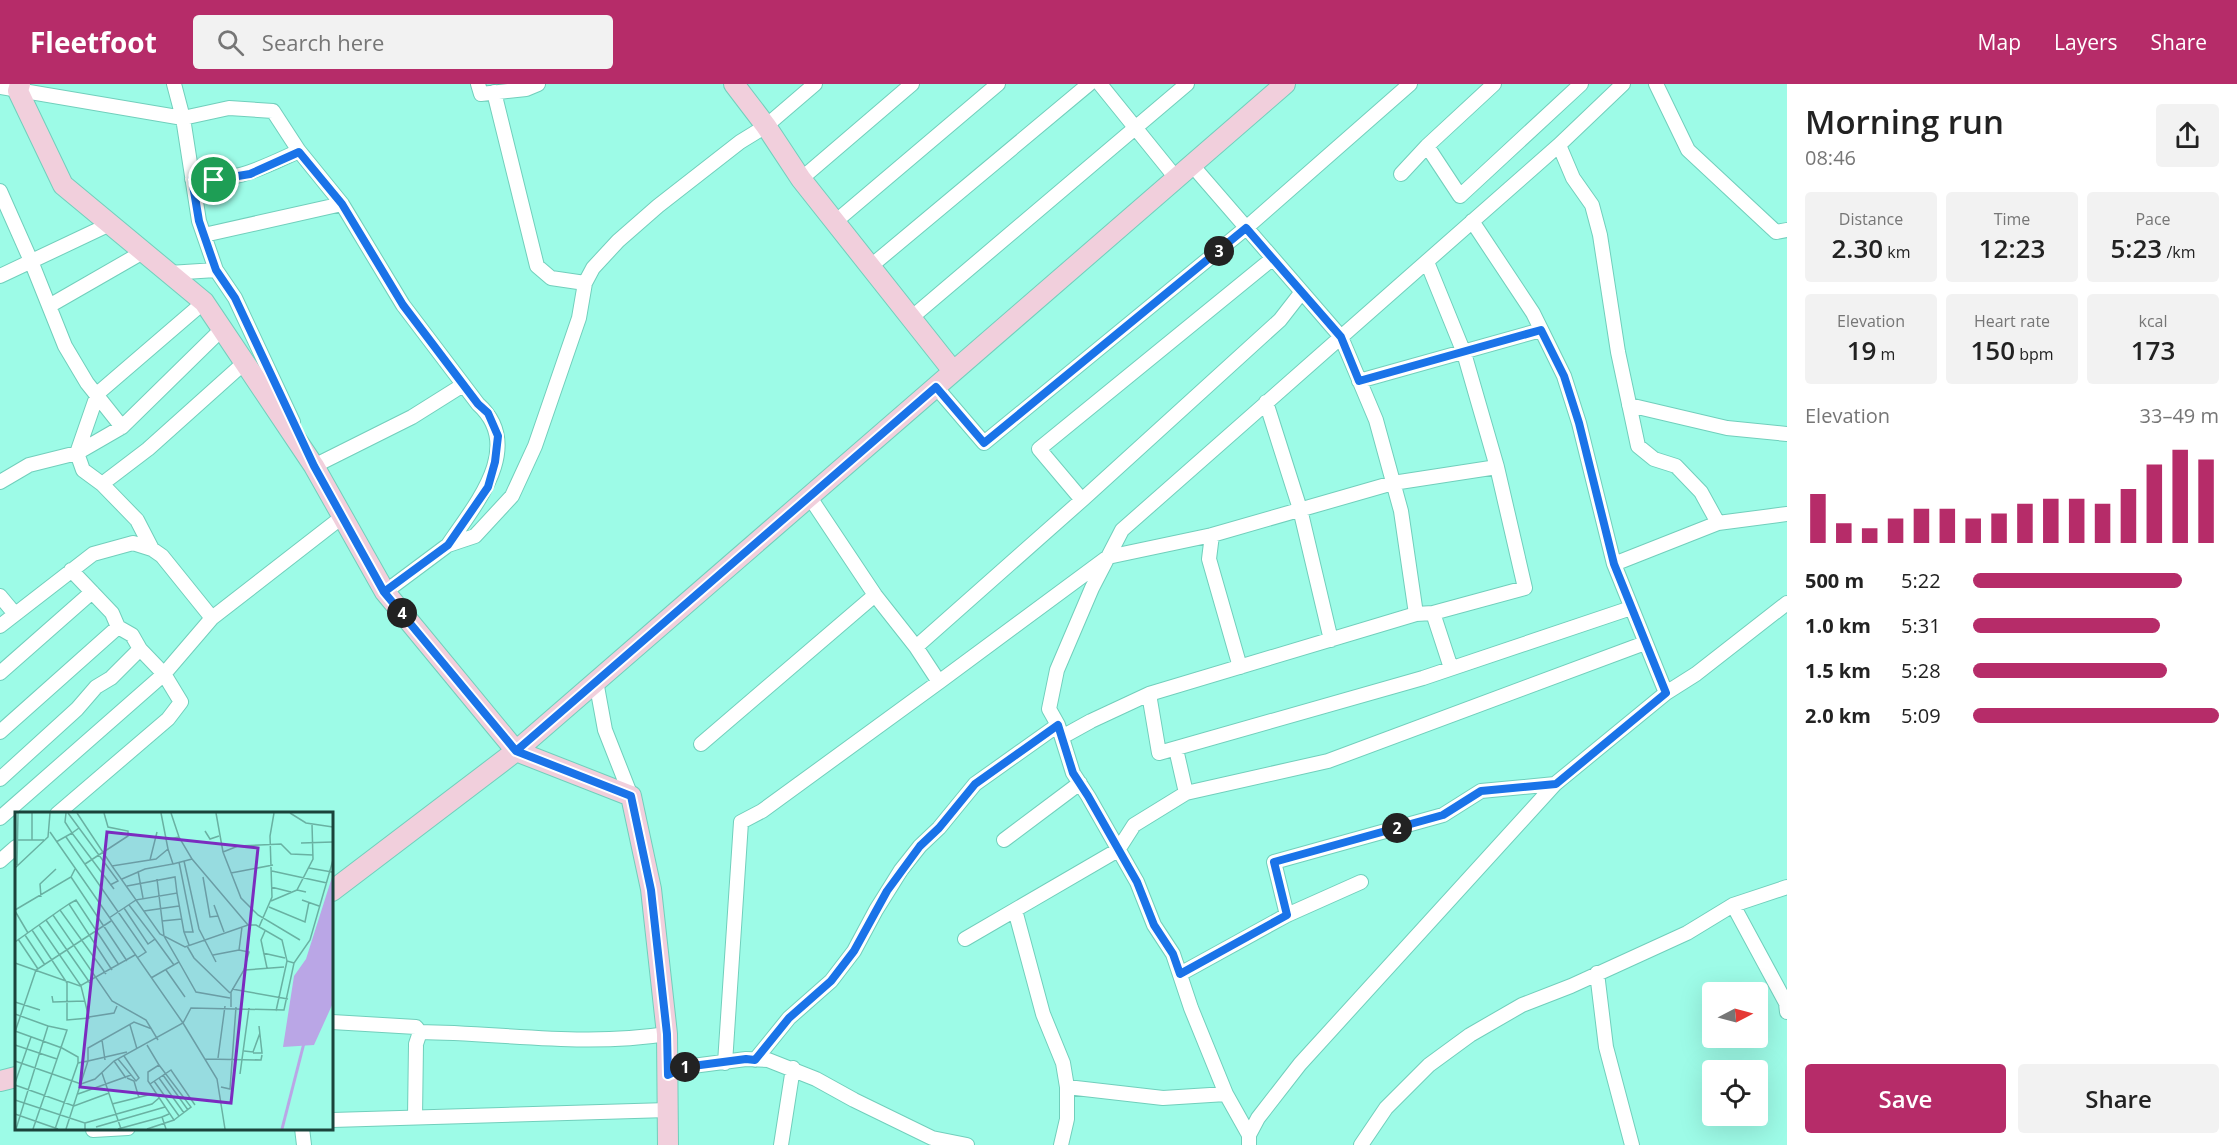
<!DOCTYPE html>
<html lang="en">
<head>
<meta charset="utf-8">
<style>
	:root { --surface:#fff; --page:#f2f2f2; --text:#222; --muted:#767676; --accent:#b62c69 }
	body { margin:0; font-family:"Open Sans",sans-serif; background:var(--page); color:var(--text); height:100vh; display:flex; flex-direction:column; font-size:22px; white-space:nowrap }
	* { box-sizing:border-box; margin:0 }
	p { font-size:20px; color:var(--muted) }
	.icon { flex:none; width:33px; height:33px; fill:none; stroke:currentColor; stroke-width:2; stroke-linecap:round; stroke-linejoin:round }
	.map { position:relative; flex:1; overflow:hidden }
	.sheet { display:flex; flex-direction:column; background:var(--surface); width:450px }
	.sheet>* { flex:none }
	.needle { width:39px; rotate:84deg }
	.controls { position:absolute; left:1702px; top:898px; display:grid; gap:12px }
	.controls a { display:grid; place-items:center; width:66px; height:66px; border-radius:6px; background:var(--surface); box-shadow:0 6px 24px #0002; font-size:30px }
	.pin { position:absolute; display:grid; place-items:center; width:51px; height:51px; color:#fff; margin:-26px; border:3px solid #fff; border-radius:50%; box-shadow:0 2px 6px #0007 }
	.km { position:absolute; width:30px; height:30px; margin:-15px; border-radius:50%; background:#222; color:#fff; font-size:16px; line-height:30px; text-align:center }
	.round { display:grid; place-items:center; flex:none; width:63px; height:63px; border-radius:6px; background:var(--page) }
	.headline { display:flex; align-items:center; justify-content:space-between; height:102px; padding:0 18px }
	h1 { font-size:33px; font-weight:600; line-height:45px }
	.figures { display:grid; grid-template-columns:repeat(3,1fr); gap:9px; height:102px; padding:6px 18px }
	.figures div { display:grid; align-content:center; border-radius:6px; background:var(--page); text-align:center }
	.figures b { font-size:26px; font-weight:600 }
	.figures small { font-size:16px; font-weight:400 }
	.figures p { font-size:16px }
	.chart { height:168px; padding:12px 18px }
	.chart p { display:flex; justify-content:space-between }
	.chart svg { width:100%; height:108px; margin-top:6px; stroke:var(--accent); stroke-width:6 }
	.action { display:flex; gap:12px; margin-top:auto; padding:12px 18px }
	.action a { flex:1; height:69px; border-radius:6px; background:var(--accent); color:#fff; font-size:24px; font-weight:600; line-height:69px; text-align:center }
	.action a+a { background:var(--page); color:var(--text) }
	ul { padding:0 18px; list-style:none; font-size:20px }
	li { display:grid; grid-template-columns:96px 72px 1fr; align-items:center; height:45px }
	li i { height:15px; border-radius:8px; background:var(--accent) }
	header { display:flex; align-items:center; gap:36px; box-sizing:border-box; height:84px; padding:0 30px; background:var(--accent); color:#fff }
	header strong { font-size:28px }
	nav { display:flex; gap:33px; margin-inline-start:auto; font-size:21px }
	.search { width:420px; height:54px; background:var(--page); display:flex; align-items:center; gap:15px; box-sizing:border-box; padding:0 21px; border-radius:6px; color:var(--muted); font-size:22px }
	main { display:flex; flex:1; min-height:0 }
	.map>svg:first-child { display:block }
	.lines { fill:none; stroke-linecap:round; stroke-linejoin:round }
	.street-casing { stroke:#71cfbc; stroke-width:16 }
	.secondary-casing { stroke:#71cfbc; stroke-width:22 }
	.street { stroke:#fff; stroke-width:14 }
	.secondary { stroke:#f1cfdc; stroke-width:20 }
	.route-casing { stroke:#fff; stroke-width:12 }
	.route { stroke:#1a73e8; stroke-width:8 }
	.inset-river { fill:none; stroke:#baa6e6; stroke-width:3 }
	.inset-road { fill:none; stroke:#69b1a2; stroke-width:1.5 }
	.view { fill:#7b2cbf; fill-opacity:0.15; stroke:#7b2cbf; stroke-width:3 }
	.inset-edge { fill:none; stroke:#1b433b; stroke-width:3 }
</style>
</head>
<body>
<header>
<strong>Fleetfoot</strong>
<div class="search"><svg class="icon" aria-label="search" viewBox="0 0 24 24"><circle cx="10" cy="10" r="6"/><path d="M15 15l6 6"/></svg>Search here</div>
<nav><a>Map</a><a>Layers</a><a>Share</a></nav>
</header>
<main>
<div class="map">
<svg width="1787" height="1061" viewBox="0 0 1787 1061">
	<rect width="100%" height="100%" fill="#9dfbe7"/>
	<g class="lines">
		<g class="street-casing">
			<path id="street" d="M478 0 481 10 526 5 538 0
				M1100 0 1176 94
				M1623 0 1559 61 1573 94 1592 121 1600 151 1618 268 1638 362 1654 375 1676 382 1701 408 1718 439 1787 430
				M1656 0 1688 66 1776 148 1787 146
				M0 3 183 34 174 0
				M494 8 537 182 551 194 585 199
				M1427 62 1460 112 1581 0
				M1192 81 1341 253 1122 446 1092 504 1057 586 1049 625 1058 641 1073 689 1088 712 1137 798 1154 841 1173 870 1191 924 1226 1010 1249 1051V1061
				M1401 90 1427 62 1494 0
				M192 95C237 98 259 85 299 67
				M801 95 912 0
				M0 107 31 177 65 262 87 299 122 343
				M1472 137 1533 229 1564 292 1579 339 1614 480 1718 439
				M835 138 998 0
				M204 151 342 120
				M1272 175 1039 365 1082 416 1280 236 1301 209
				M871 182 1089 0
				M169 189 216 186
				M0 192 110 140
				M49 222 143 168
				M911 234 1187 0
				M222 245 122 343 77 369 83 386 102 400 148 365 244 279
				M1359 297 1541 246
				M936 303 984 359 1246 144 1410 0
				M97 310 204 218
				M1266 318 1300 425 1331 556
				M1629 321 1727 344 1787 350
				M293 338 235 214 216 186 199 137 183 34 229 24 273 27 299 67 342 120 403 221 478 320C526 363 474 422 448 461
				M310 374 314 382 412 333 463 301
				M0 398 29 381 77 369 95 317
				M102 400 137 436 152 465
				M809 412 875 511 916 563 939 598 1108 473 1212 451 1393 399 1497 383
				M1212 451 1209 475 1240 583
				M1614 480 1666 609 1696 590 1787 519
				M385 508 448 461 475 452 512 412 535 362 579 234 585 199 593 184 618 157 658 122 740 58 766 42 815 0
				M0 512 15 530
				M1433 529 1451 584
				M1416 530 1433 529 1525 504 1497 383 1464 269 1427 178
				M0 542 93 470 133 459 152 465 162 472 212 534 342 433
				M916 563 1082 416
				M0 589 92 508
				M596 597 605 646 631 712
				M1149 610 1416 530 1401 427 1376 336 1341 253 1559 61
				M0 648 118 543
				M1062 653 1091 637 1149 610 1159 669 1423 594 1631 524
				M701 660 875 511
				M1176 665 1186 709
				M0 695 77 625 96 603 111 594 140 565
				M57 730 168 635 181 618 164 590 140 565 132 551 118 543 112 529 71 486
				M0 734 164 590 212 534
				M1004 756 1080 699
				M0 777 16 763
				M1733 821 1786 919 1787 928
				M1015 826 1043 930 1063 979 1067 1003V1035L1061 1061
				M1287 831 1274 778 1443 731 1481 707 1555 700
				M965 855 1118 766 1134 741 1186 709 1328 677 1645 559
				M1597 889 1606 963 1632 1061
				M1180 890 1287 831 1361 798
				M332 938 416 943 420 948C504 949 583 963 667 950
				M755 976 789 934 831 897 854 867 876 826 901 786 920 762 939 744 975 700 1058 641
				M725 979 741 738 762 727 939 598
				M668 991 685 983 746 975 768 976 816 995 854 1016 932 1054 967 1061
				M1067 1003 1163 1014 1226 1010
				M415 1033 416 960 420 948
				M332 1036 668 1026
				M93 1044V1046L128 1044
				M302 1044 304 1061
				M1249 1051 1258 1034 1300 980 1555 700 1666 609
				M781 1061 793 984
				M1361 1061 1386 1024 1429 981 1470 951 1522 921 1571 902 1687 849 1733 821 1787 803"/>
		</g>
		<g class="secondary-casing">
			<path id="secondary" d="M20 0 18 7 63 101 204 218 314 382 385 508 516 667 631 712 651 805 667 950 668 1061
				M734 0 766 42 801 95 953 287
				M332 807 516 667 1285 0
				M0 997 16 993"/>
		</g>
		<use href="#street" class="street"/>
		<use href="#secondary" class="secondary"/>
	</g>
	<g class="lines">
		<g class="route-casing">
			<path id="route" d="M214 96 192 95 199 137 216 186 235 214 314 382 384 508 516 667 631 712 651 806 667 950 668 991 685 983 746 975 755 976 789 934 831 897 854 867 887 807 920 762 939 744 975 700 1058 641 1073 689 1088 712 1137 798 1154 841 1173 870 1180 890 1287 831 1274 778 1443 731 1481 707 1556 700 1666 609 1614 480 1579 339 1564 292 1541 246 1359 297 1341 253 1246 144 984 359 936 303 516 667 384 508 448 461 488 403 495 378 498 352 488 329 478 320 403 221 342 120 299 68 250 90 214 96"/>
		</g>
		<use href="#route" class="route"/>
	</g>
	<g transform="translate(15 728)">
		<rect width="318" height="318" fill="#9dfbe7"/>
		<path d="M318 62V191L299 233 268 235 279 164 291 147Z" fill="#baa6e6"/>
		<path class="inset-river" d="M267 317 289 231"/>
		<path class="inset-road" d="M51 1 50 10 57 21 64 16M53 1 103 69 95 73M62 1 97 54 141 47 153 37 146 1M156 1 164 25M201 1 208 40 226 86 243 103 285 128M275 1 291 11 318 15M190 19 195 27 204 24M35 20 168 211 202 267 210 317M51 25 131 140 122 146M153 27 164 25 177 47 158 52M3 28H29M17 28V1M41 30 57 21 99 77M286 31 318 30M208 40 223 34 266 32 276 42 298 43M177 47 233 113M135 48 142 20M169 49 184 117 201 150M164 50 178 120H169L174 133M70 52 113 24V19L93 15 89 1M2 53 3 1M97 54 121 88 162 81 169 120M0 56 33 25 35 1M294 56 317 60M123 59 128 86M257 59 312 71M216 61 258 53M56 65 112 149M188 65 195 105 203 104M107 67 130 57 158 52 153 37M112 74 160 65 162 81M256 75 276 80M291 80 282 78 298 47 297 12M26 85 25 72 41 57M287 88 304 94M256 89 282 78M54 92 61 88 104 153M199 93 209 120M254 95 290 110 294 90M109 96 133 132 140 127 114 93M0 98 56 65 60 57M45 98 54 92 97 158M0 99 13 121M129 99 164 94M38 103 45 98 91 162M94 106 121 88 145 122 170 135 233 113H241L267 128 272 149 279 151M31 108 75 171M147 109 167 107M244 115 257 85 255 24 259 1M17 118 52 171V208L74 206 66 174 24 113M250 119 246 128 252 156M10 123 30 153M3 127 23 157M140 127 159 153M0 130 38 103 97 189 131 208 143 228M172 134 179 146 215 181M224 138 227 115M248 141 270 146M198 143 224 138 234 140 229 158 216 180V195M164 150 181 180 215 186M0 151 65 174 120 143M151 158 170 185M230 158 269 155M136 166 164 150 149 124 142 67M217 177 273 187M37 184 38 190 70 189M0 190 25 198M261 199 272 149M0 202 33 214 1 317M74 205 99 201 102 194M115 213 122 237M0 219 47 236 63 245V251M0 220 21 158 96 109M87 228 90 248M0 233 42 247M132 233 144 253 133 260V269L159 308 132 317M229 239 238 240 245 221M112 240 73 249V236L119 210 137 217M238 241H247L244 214M203 246 210 194M103 247 121 269 124 266 109 244M190 247 246 248 247 243M0 249 66 272 80 267 99 249 168 211 176 196 269 198 279 151 295 128 318 48M99 249 111 266M144 253 176 295 159 308M87 261 106 317M225 262 234 196M148 263 173 298M112 266 119 269 124 286M144 266 169 301M139 269 164 304M0 271 16 225M135 272 156 258 180 293M0 273 59 294 94 281M206 275 215 277 221 195M63 282 116 263M0 288 70 311V317M97 292 141 281M0 302 43 317M70 311 137 292 144 286M81 315 150 295M18 317 52 218 33 214M40 317 63 251 73 249 51 317M103 317 147 305M151 317 147 305 154 302"/>
		<path class="view" d="M92 20 243 36 216 291 65 275Z"/>
		<rect width="318" height="318" class="inset-edge"/>
	</g>
</svg>
<div class="controls">
<a><svg class="needle" viewBox="-14 -14 28 28"><path d="M0-13l5 13h-10z" fill="#e53935"/><path d="M0 13l5-13h-10z" fill="#767676"/></svg></a>
<a><svg class="icon" aria-label="locate" viewBox="0 0 24 24"><circle cx="12" cy="12" r="6"/><path d="M12 2v4M12 18v4M2 12h4M18 12h4"/></svg></a>
</div>
<div class="pin" style="left:214px;top:96px;background:#1e9e55"><svg class="icon" aria-label="arrive" viewBox="0 0 24 24"><path d="M6 21V4h12l-3 4 3 4H6"/></svg></div>
<b class="km" style="left:685px;top:983px">1</b>
<b class="km" style="left:1397px;top:744px">2</b>
<b class="km" style="left:1219px;top:167px">3</b>
<b class="km" style="left:402px;top:529px">4</b>
</div>
<section class="sheet">
<div class="headline"><div><h1>Morning run</h1><p>08:46</p></div><a class="round"><svg class="icon" aria-label="share" viewBox="0 0 24 24"><path d="M12 15V3M7 8l5-5 5 5M5 13v7h14v-7"/></svg></a></div>
<div class="figures">
<div><p>Distance</p><b>2.30<small> km</small></b></div>
<div><p>Time</p><b>12:23</b></div>
<div><p>Pace</p><b>5:23<small> /km</small></b></div>
</div>
<div class="figures">
<div><p>Elevation</p><b>19<small> m</small></b></div>
<div><p>Heart rate</p><b>150<small> bpm</small></b></div>
<div><p>kcal</p><b>173</b></div>
</div>
<div class="chart"><p><span>Elevation</span>33–49 m</p>
<svg viewBox="0 0 160 44" preserveAspectRatio="none"><path d="M5 44V24M15 44V36M25 44V38M35 44V34M45 44V30M55 44V30M65 44V34M75 44V32M85 44V28M95 44V26M105 44V26M115 44V28M125 44V22M135 44V12M145 44V6M155 44V10"/></svg>
</div>
<ul>
<li><b>500 m</b>5:22<i style="width:85%"></i></li>
<li><b>1.0 km</b>5:31<i style="width:76%"></i></li>
<li><b>1.5 km</b>5:28<i style="width:79%"></i></li>
<li><b>2.0 km</b>5:09<i style="width:100%"></i></li>
</ul>
<div class="action"><a>Save</a><a>Share</a></div>
</section>
</main>
</body>
</html>
